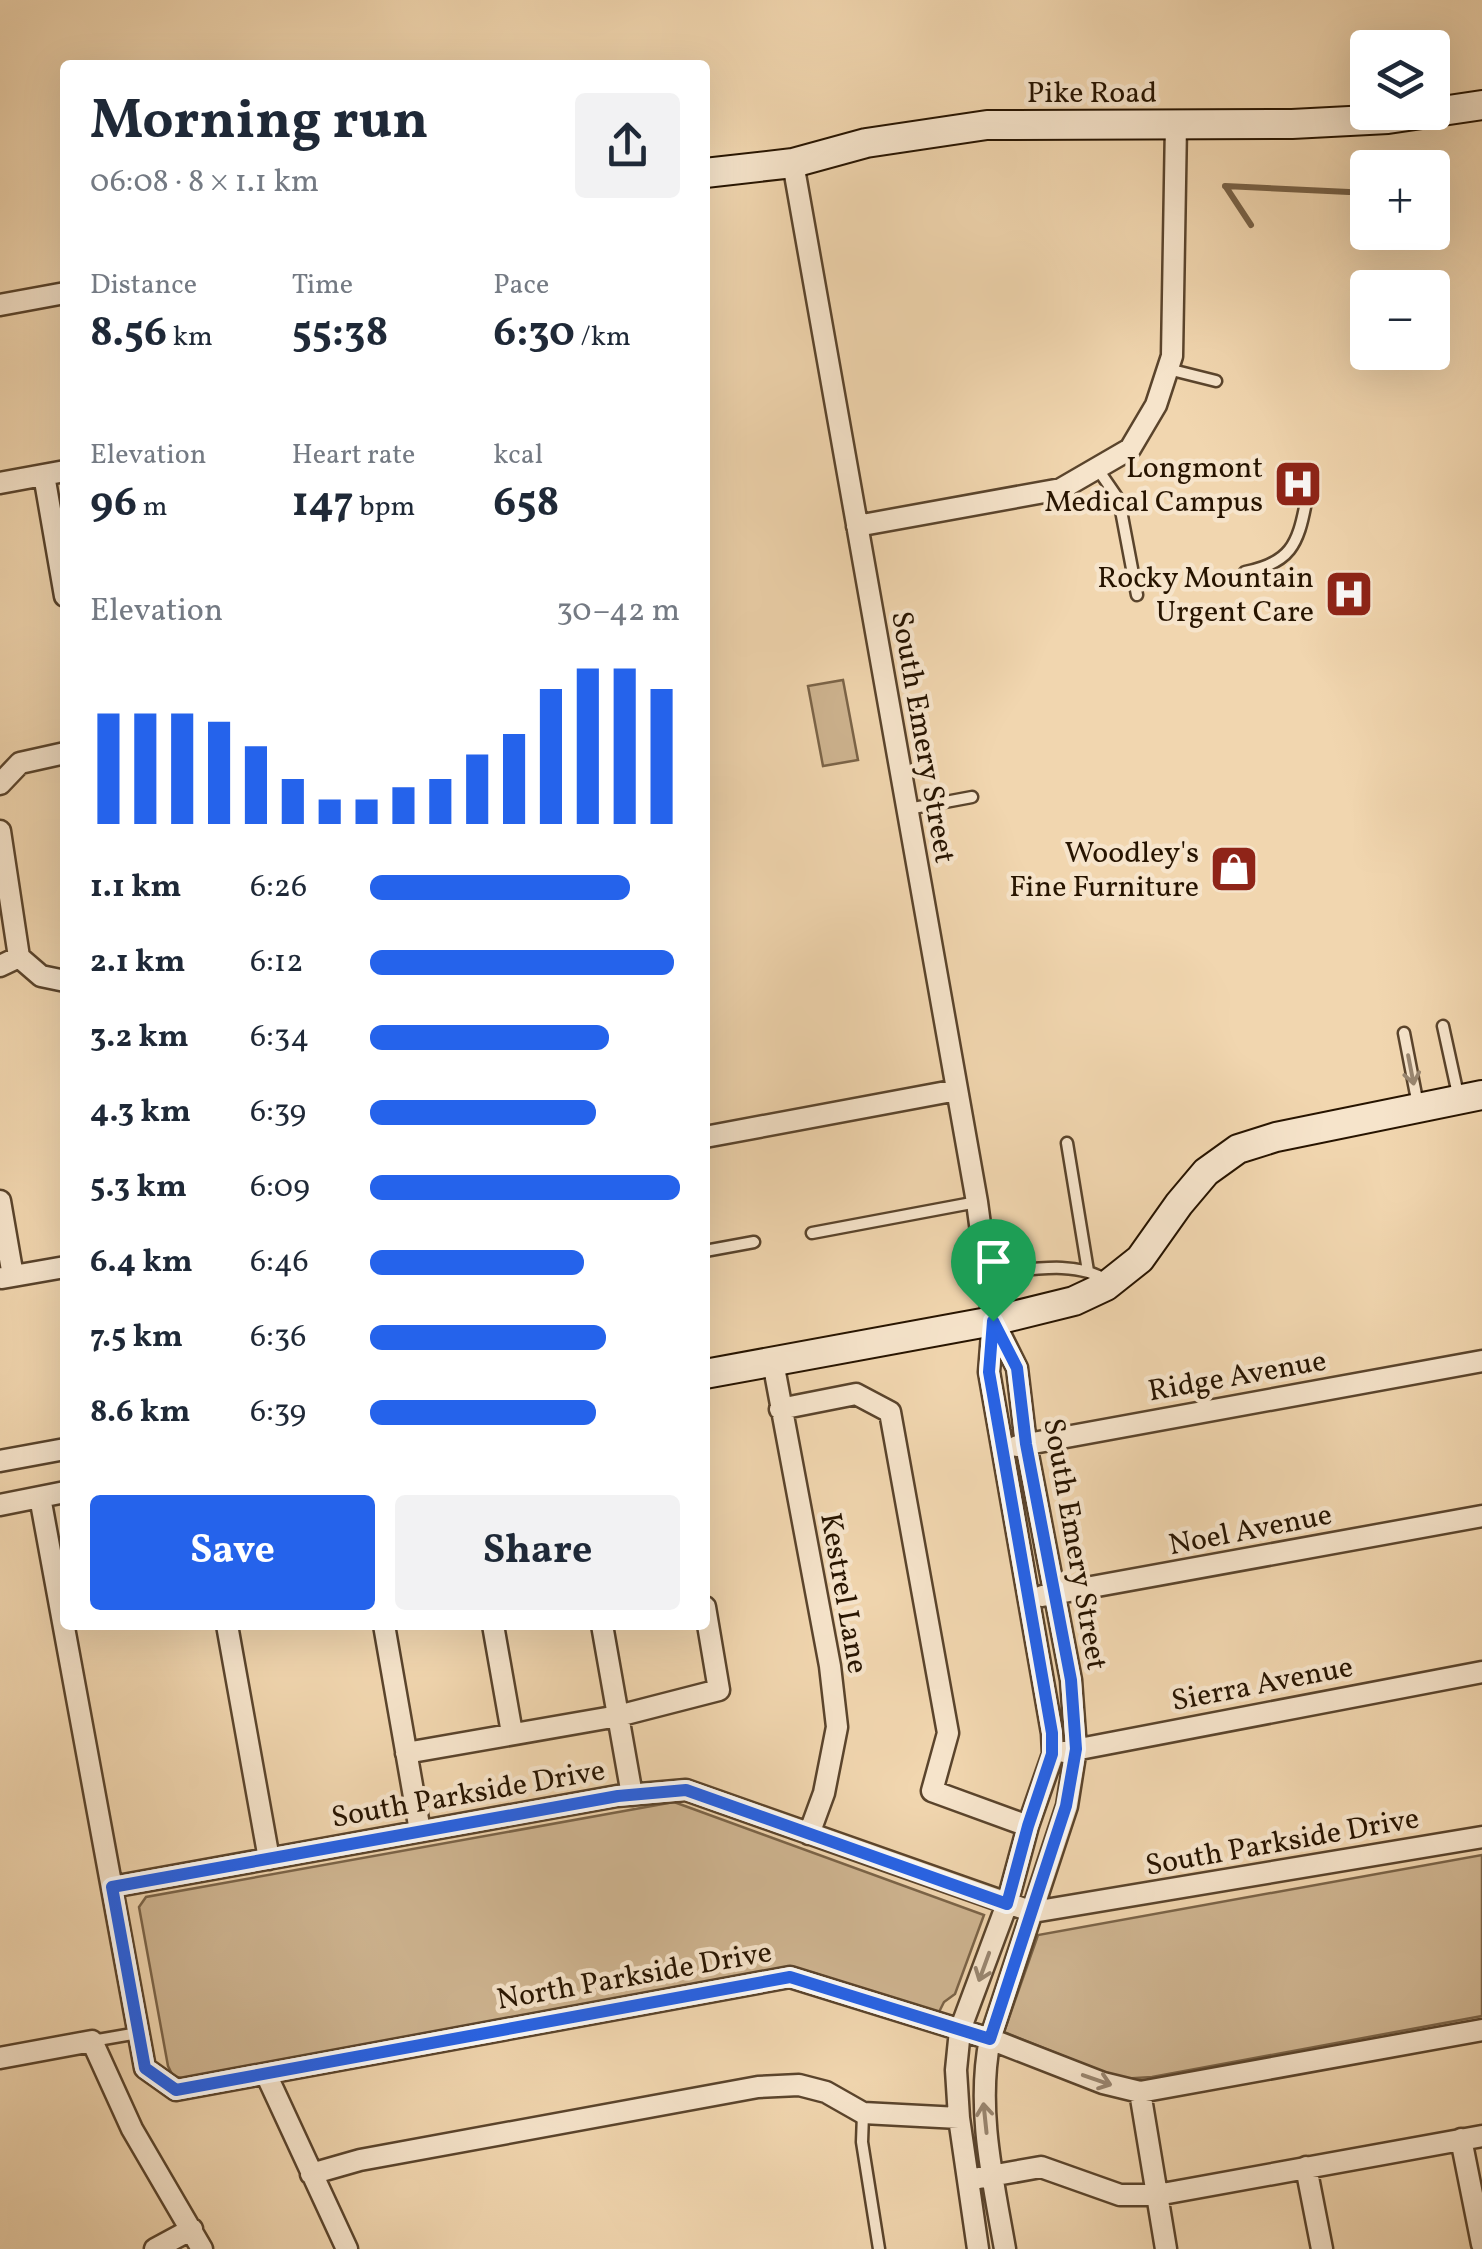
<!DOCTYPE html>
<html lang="en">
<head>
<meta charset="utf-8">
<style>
	:root { --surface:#fff; --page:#f2f2f3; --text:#1f2937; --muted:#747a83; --accent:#2563eb }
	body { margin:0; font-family:Vollkorn,serif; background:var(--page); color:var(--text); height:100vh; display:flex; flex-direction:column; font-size:38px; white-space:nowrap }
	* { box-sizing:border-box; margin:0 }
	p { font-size:32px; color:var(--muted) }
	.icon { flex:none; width:55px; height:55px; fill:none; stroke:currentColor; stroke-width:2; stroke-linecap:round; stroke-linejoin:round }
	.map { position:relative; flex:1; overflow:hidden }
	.details { position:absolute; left:60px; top:60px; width:650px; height:1570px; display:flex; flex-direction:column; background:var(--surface); border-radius:10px; box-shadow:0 10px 40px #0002 }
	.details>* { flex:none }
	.tools { position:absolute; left:1350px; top:30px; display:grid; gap:20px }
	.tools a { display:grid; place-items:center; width:100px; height:100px; border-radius:10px; background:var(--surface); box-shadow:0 10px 40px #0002; font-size:50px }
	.pin { position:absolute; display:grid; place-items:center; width:85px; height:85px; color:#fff; margin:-102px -42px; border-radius:50% 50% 50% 0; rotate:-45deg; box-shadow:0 0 10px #0007 }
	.pin .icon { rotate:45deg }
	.round { display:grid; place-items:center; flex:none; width:105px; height:105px; border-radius:10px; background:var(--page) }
	.head { display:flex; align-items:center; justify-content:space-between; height:170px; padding:0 30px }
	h1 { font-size:55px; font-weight:700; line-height:75px }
	.figures { display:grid; grid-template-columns:repeat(3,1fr); gap:15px; height:170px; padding:10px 30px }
	.figures div { display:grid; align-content:center }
	.figures b { font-size:42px; font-weight:700 }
	.figures small { font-size:28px; font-weight:400 }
	.figures p { font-size:28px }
	.chart { height:280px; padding:20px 30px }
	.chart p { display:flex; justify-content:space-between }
	.chart svg { width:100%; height:180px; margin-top:10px; stroke:var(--accent); stroke-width:6 }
	.primary-button { display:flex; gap:20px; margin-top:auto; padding:20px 30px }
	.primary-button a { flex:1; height:115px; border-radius:10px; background:var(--accent); color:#fff; font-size:40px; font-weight:700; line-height:115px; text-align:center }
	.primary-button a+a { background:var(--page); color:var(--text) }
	ul { padding:0 30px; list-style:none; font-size:32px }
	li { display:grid; grid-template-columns:160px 120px 1fr; align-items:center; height:75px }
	li i { height:25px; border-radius:12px; background:var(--accent) }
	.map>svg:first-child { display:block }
	.green { fill:#cfb591; stroke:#7b6448; stroke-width:2.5 }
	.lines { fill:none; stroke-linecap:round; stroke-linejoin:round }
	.stream { stroke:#776146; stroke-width:6 }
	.lane-casing { stroke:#5a442c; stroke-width:15 }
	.street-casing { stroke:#5a442c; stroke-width:25 }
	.secondary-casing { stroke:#271400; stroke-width:32 }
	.lane { stroke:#f6e4cb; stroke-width:10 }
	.street { stroke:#f6e4cb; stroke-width:20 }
	.secondary { stroke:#f6e4cb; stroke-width:28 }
	.oneway { stroke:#998670 }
	.route-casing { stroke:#fff; stroke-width:20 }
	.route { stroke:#2563eb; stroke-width:12 }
	.labels { text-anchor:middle; stroke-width:9; stroke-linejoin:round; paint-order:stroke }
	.street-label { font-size:30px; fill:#271400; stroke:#f6e4cb }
	.poi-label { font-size:30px; fill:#271400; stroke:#f6e4cb; text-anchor:end }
</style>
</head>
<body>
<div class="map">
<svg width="1482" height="2249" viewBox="0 0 1482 2249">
	<rect width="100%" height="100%" fill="#f1d6af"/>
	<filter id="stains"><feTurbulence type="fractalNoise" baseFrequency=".002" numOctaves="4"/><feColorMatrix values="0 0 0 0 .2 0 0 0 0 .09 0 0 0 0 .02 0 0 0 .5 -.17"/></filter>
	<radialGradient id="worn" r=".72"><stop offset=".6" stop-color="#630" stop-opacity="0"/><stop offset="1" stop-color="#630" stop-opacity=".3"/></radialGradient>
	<path class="green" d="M843 680 858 760 823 766 808 686Z
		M674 1802 984 1915 955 1994 944 2002 938 2014 814 1973 785 1970 185 2079 173 2076 168 2066 139 1907 146 1897Z
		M1482 1855V2016L1152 2077 1120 2079 1004 2032 1038 1935Z"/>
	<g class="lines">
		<path class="stream" d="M1225 186 1349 192
			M1226 187 1251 225"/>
		<g class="lane-casing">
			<path id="lane" d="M1168 369 1216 381
				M1097 468 1119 500 1137 595
				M1245 572C1290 563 1298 545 1306 502L1296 486
				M908 809 972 797
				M1443 1026 1459 1099
				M1404 1033 1418 1105
				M1067 1143 1088 1271
				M812 1233 977 1202
				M705 1251 754 1242
				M986 1274C1024 1271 1076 1258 1109 1282
				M92 2041 138 2033
				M863 2114 862 2142 879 2249"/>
		</g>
		<g class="street-casing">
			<path id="street" d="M793 163 977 1202 993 1321 989 1372 1052 1733 1053 1754 1028 1826 1007 1904 960 2030 956 2070 959 2118 978 2249
				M0 305 65 293
				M44 475 65 596
				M0 483 65 471
				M857 526 1061 489 1130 449 1156 405 1172 356 1176 124
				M0 784 20 763 65 753
				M0 831 19 957
				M19 957 41 976 65 981
				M0 966 19 957
				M705 1137 957 1090
				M0 1201 13 1276
				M2 1278 65 1267
				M994 1322 1017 1368 1026 1444 1071 1680 1076 1749 1067 1806 990 2039C976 2109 993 2180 1005 2249
				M773 1362 830 1666 837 1727 824 1793 809 1834
				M780 1409 856 1394 890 1412 948 1733 932 1791 1028 1826
				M1017 1446 1482 1361
				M0 1461 65 1449
				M40 1497 145 2068 176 2090 790 1977 990 2039 1103 2083 1140 2092 1482 2030
				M0 1505 65 1492
				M1042 1596 1482 1516
				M227 1625 269 1859
				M384 1625 420 1831
				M493 1625 512 1733
				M602 1625 632 1795
				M1064 1752 1482 1672
				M406 1753 618 1716 719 1690 705 1607
				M112 1887 617 1796 686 1790 1033 1912 1482 1837
				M0 2058 92 2041 132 2129 202 2249
				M266 2074 347 2249
				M1140 2092 1166 2249
				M1461 2139 1482 2244
				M1306 2167 1322 2249
				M311 2174 360 2160 758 2087 799 2085 826 2092 863 2113 959 2118
				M979 2178 1041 2167 1120 2195H1157L1482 2136
				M155 2249 192 2229"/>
		</g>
		<g class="secondary-casing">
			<path id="secondary" d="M705 173 793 163 866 143 987 125 1292 124 1388 119 1482 105
				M705 1374 993 1321 1074 1301 1106 1286 1140 1259 1179 1204 1206 1172 1238 1149 1276 1137 1482 1095"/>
		</g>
		<use href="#lane" class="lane"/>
		<use href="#street" class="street"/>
		<use href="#secondary" class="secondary"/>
	</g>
	<defs><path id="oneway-shaft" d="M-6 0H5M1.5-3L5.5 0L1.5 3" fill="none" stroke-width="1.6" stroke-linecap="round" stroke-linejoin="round" transform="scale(2.5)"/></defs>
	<g class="oneway">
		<use href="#oneway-shaft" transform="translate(1411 1070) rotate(79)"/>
		<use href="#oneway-shaft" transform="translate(984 1967) rotate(110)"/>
		<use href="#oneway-shaft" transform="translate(1097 2080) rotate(19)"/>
		<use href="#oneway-shaft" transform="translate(985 2118) rotate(-96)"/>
	</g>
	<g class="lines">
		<g class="route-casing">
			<path id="route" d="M993 1321 1017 1368 1026 1444 1071 1680 1076 1749 1066 1806 990 2039 790 1977 176 2090 145 2068 112 1887 618 1796 686 1790 1007 1904 1028 1826 1052 1754V1733L989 1372Z"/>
		</g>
		<use href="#route" class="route"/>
	</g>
	<defs>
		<g id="hospital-square" transform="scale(2.5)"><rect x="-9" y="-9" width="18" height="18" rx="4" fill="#8f2418" stroke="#f6e4cb"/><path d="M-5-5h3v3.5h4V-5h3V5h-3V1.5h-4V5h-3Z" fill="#fff"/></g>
		<g id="shop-square" transform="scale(2.5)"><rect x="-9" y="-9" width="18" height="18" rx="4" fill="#8f2418" stroke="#f6e4cb"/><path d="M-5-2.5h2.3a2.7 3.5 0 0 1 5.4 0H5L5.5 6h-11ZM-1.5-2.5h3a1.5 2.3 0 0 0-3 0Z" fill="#fff"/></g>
	</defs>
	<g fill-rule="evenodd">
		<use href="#hospital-square" x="1298" y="484"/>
		<use href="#hospital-square" x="1349" y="594"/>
		<use href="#shop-square" x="1234" y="869"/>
	</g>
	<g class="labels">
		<g class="street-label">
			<text x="1092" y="102">Pike Road</text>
			<text transform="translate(924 737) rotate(80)" y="10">South Emery Street</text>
			<text transform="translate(1237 1375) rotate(-10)" y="10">Ridge Avenue</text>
			<text transform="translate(1250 1529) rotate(-11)" y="10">Noel Avenue</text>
			<text transform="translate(1076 1544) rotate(80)" y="10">South Emery Street</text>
			<text transform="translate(845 1593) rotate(80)" y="10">Kestrel Lane</text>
			<text transform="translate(1262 1683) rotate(-11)" y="10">Sierra Avenue</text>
			<text transform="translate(468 1793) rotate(-10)" y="10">South Parkside Drive</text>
			<text transform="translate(1282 1841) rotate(-10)" y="10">South Parkside Drive</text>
			<text transform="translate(634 1975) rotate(-10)" y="10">North Parkside Drive</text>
		</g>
		<g class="poi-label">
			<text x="1263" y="477">Longmont<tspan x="1263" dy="34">Medical Campus</tspan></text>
			<text x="1314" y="587">Rocky Mountain<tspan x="1314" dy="34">Urgent Care</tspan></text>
			<text x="1199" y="862">Woodley's<tspan x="1199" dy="34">Fine Furniture</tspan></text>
		</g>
	</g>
	<rect width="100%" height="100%" filter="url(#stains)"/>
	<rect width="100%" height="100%" fill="url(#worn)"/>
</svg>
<div class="tools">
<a><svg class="icon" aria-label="layers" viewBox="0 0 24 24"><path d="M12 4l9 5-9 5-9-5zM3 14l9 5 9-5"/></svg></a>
<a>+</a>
<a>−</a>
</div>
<div class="pin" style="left:993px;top:1321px;background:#1e9e55"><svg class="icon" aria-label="arrive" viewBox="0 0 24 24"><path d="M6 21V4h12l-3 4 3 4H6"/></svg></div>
<section class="details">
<div class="head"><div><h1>Morning run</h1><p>06:08 · 8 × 1.1 km</p></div><a class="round"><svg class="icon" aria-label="share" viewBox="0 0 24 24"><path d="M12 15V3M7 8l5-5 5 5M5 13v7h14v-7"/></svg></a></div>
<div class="figures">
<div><p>Distance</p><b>8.56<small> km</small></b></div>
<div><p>Time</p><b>55:38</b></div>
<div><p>Pace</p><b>6:30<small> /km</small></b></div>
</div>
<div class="figures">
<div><p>Elevation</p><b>96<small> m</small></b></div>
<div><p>Heart rate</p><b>147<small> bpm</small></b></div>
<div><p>kcal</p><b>658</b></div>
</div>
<div class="chart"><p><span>Elevation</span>30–42 m</p>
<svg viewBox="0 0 160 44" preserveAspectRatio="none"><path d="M5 44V17M15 44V17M25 44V17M35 44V19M45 44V25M55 44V33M65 44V38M75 44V38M85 44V35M95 44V33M105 44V27M115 44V22M125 44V11M135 44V6M145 44V6M155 44V11"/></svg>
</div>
<ul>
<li><b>1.1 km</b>6:26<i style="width:84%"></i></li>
<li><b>2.1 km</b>6:12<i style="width:98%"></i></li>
<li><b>3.2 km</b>6:34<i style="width:77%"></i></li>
<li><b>4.3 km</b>6:39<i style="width:73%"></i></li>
<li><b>5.3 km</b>6:09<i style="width:100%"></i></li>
<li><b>6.4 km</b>6:46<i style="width:69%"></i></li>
<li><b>7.5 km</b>6:36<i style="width:76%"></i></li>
<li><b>8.6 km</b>6:39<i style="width:73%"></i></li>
</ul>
<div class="primary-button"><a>Save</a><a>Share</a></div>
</section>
</div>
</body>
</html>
